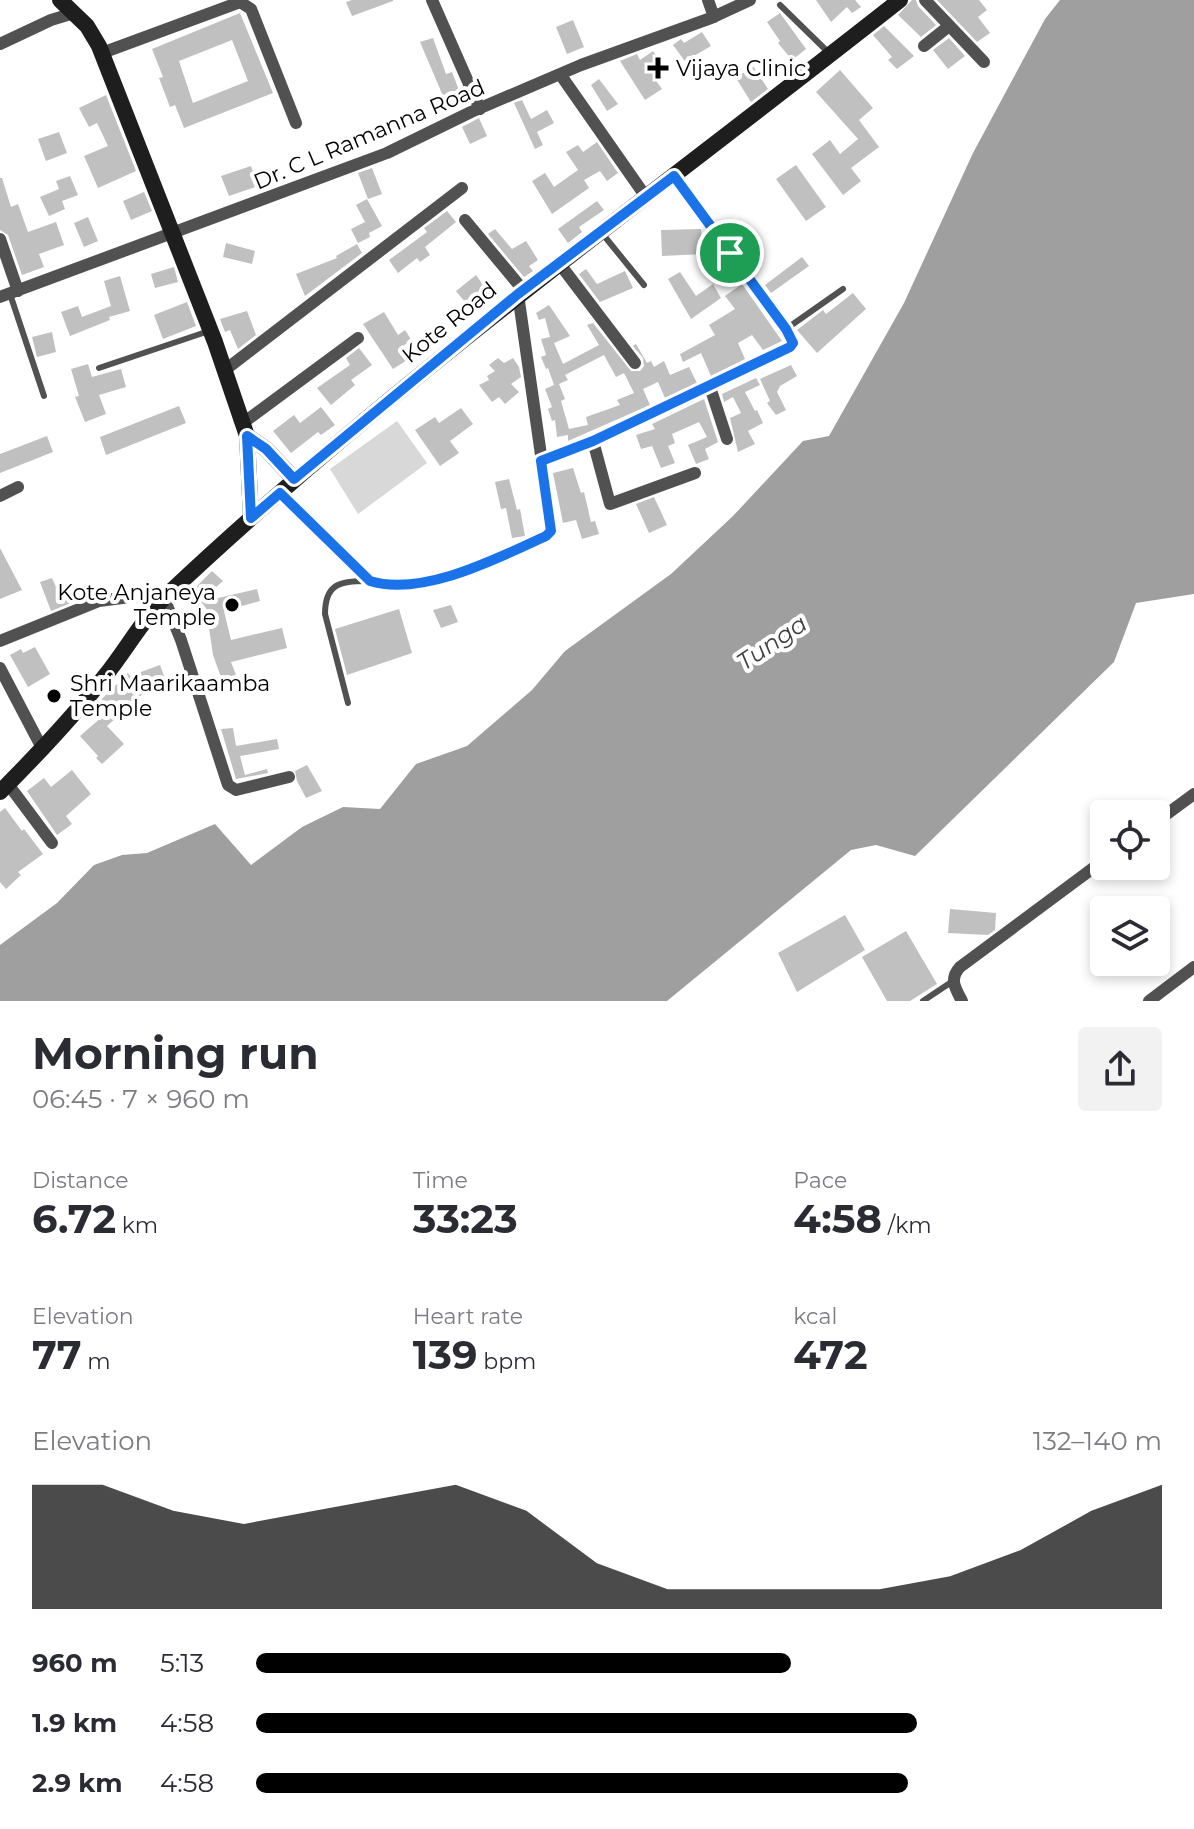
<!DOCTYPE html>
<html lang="en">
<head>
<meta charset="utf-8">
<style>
	:root { --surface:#fff; --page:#f2f2f3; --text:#2b2b33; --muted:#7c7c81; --accent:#000 }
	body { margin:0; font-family:Montserrat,sans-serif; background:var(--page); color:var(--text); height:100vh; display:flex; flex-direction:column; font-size:30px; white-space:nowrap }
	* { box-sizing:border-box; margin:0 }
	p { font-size:26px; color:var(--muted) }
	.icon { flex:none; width:44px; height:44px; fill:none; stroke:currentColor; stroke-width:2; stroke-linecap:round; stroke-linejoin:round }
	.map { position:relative; height:1001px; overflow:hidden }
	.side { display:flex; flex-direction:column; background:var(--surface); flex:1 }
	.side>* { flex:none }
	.fabs { position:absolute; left:1090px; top:800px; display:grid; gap:16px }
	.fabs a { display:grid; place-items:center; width:80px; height:80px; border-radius:8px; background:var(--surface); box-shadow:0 4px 12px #0003; font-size:40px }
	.pin { position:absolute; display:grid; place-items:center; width:68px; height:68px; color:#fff; margin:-34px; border:4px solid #fff; border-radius:50%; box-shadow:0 2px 8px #0007 }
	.round { display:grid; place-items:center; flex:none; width:84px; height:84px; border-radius:8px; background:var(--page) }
	.head { display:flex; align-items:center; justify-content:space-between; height:136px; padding:0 32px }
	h1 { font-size:44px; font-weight:700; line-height:60px }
	.metrics { display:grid; grid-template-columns:repeat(3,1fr); gap:12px; height:136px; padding:8px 32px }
	.metrics div { display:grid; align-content:center }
	.metrics b { font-size:40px; font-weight:700 }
	.metrics small { font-size:22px; font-weight:400 }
	.metrics p { font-size:22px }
	.chart { height:224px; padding:16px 32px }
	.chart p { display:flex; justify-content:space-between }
	.chart svg { width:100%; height:144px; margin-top:8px; fill:var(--accent); opacity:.7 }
	ul { padding:0 32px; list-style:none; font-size:26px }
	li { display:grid; grid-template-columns:128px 96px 1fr; align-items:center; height:60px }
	li i { height:20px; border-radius:10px; background:var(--accent) }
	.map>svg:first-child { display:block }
	.green { fill:#d8d8d8 }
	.water { fill:#9f9f9f }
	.building { fill:#c0c0c0; fill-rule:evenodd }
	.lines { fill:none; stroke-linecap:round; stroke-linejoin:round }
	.lane { stroke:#515151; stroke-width:6 }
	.street { stroke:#515151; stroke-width:12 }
	.secondary { stroke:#1e1e1e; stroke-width:16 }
	.route-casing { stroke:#fff; stroke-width:16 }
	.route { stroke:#1a73e8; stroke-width:10 }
	.poi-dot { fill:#000; stroke:#fff; stroke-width:3 }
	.labels { text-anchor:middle; stroke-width:8; stroke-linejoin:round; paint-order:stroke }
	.poi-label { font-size:22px; fill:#000; stroke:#fff; text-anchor:start }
	.street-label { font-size:22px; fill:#000; stroke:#fff }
	.water-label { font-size:24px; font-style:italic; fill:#404040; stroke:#fff }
</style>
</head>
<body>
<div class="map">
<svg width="1194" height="1001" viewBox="0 0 1194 1001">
	<rect width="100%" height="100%" fill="#fff"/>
	<path class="green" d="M397 421 427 463 358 514 330 469Z"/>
	<path class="water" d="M1060 0H1194V594L1136 603 1114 662 915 856 876 845 851 850 667 1001H0V945L57 903 94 865 122 855 147 853 215 824 251 865 302 827 343 807 380 809 416 764 467 746 532 690 565 651 671 574 733 516 803 441 829 436 904 303 973 153 1045 19Z"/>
	<path class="building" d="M352 0H393V1L352 16 346 2Z
		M816 0H855L861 7 852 13 847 7 831 22Z
		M912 0H916L918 6 936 25 921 37 898 15Z
		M937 0H979L987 10 978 17 990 33 977 42Z
		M240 13 273 93 184 128 175 105 170 107 159 78 163 77 152 49ZM232 40 248 81 193 103 179 61Z
		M780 13 806 49 792 60 778 43 780 41 767 22Z
		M573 20 584 47 567 54 556 27Z
		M884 26 914 56 897 69 888 60 892 57 873 35Z
		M702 32 711 46 694 56 695 59 687 64 673 45 681 39 684 43Z
		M433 38 446 74 452 72 459 90 443 96 420 42Z
		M949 38 965 56 948 69 933 50Z
		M653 51 666 70 654 78 662 89 645 100 620 61 637 54 640 60Z
		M753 66 768 89 751 102 736 78Z
		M840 70 873 108 859 120 879 147 851 168 861 181 843 195 812 154 830 140 840 154 858 139 816 92Z
		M599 79 618 104 607 111 591 85Z
		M106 95 136 171 98 188 84 156 108 146 97 123 89 127 79 108Z
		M522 100 531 119 547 110 554 123 537 132 543 145 535 149 514 103Z
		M479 118 487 136 470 144 462 127Z
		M59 132 67 153 46 161 38 139Z
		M597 142 618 173 607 181 600 171 584 180 589 188 552 214 532 181 545 173 554 187 578 170 566 152 578 145 583 152Z
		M796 165 826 207 806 221 776 179Z
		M251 166 258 186 229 196 221 176Z
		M372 168 382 194 368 199 358 173Z
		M70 176 78 195 62 201 65 209 49 216 40 197 59 189 56 181Z
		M0 178H2L11 207 18 204 28 232 56 222 64 245 39 254 44 267 22 275 8 235 0 230Z
		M144 192 152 211 131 220 123 201Z
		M367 199 382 226 369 233 370 237 358 243 351 229 365 222 356 205Z
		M597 201 604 210 579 227 582 232 568 243 558 229Z
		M447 211 456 222 425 247 430 255 420 262 417 258 398 273 389 260 427 232 424 228Z
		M88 217 98 241 84 247 74 223Z
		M495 229 512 249 526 241 538 260 529 266 533 271 524 277 488 234Z
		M701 229 703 254 662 256 661 230Z
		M226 243 255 251 252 264 223 257Z
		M357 244 362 253 305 296 296 274 337 258 336 256Z
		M802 257 809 266 771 293 765 285Z
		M174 267 178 282 155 288 151 274Z
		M586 269 597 284 625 271 633 288 600 302 579 274Z
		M680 272 696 296 713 284 721 298 691 319 668 279Z
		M476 275 492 297 473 312 456 291Z
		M120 276 130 311 109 317 110 320 70 336 61 312 78 306 82 317 111 306 104 281Z
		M742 284 782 341 763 350 752 335 738 343 745 359 711 376 701 353 683 362 680 354 715 335 709 325 735 309 725 296Z
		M853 293 866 309 817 353 797 330 823 310 826 314Z
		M187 302 196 326 163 339 154 315Z
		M549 305 570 336 554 343 563 364 599 345 587 325 593 323 631 371H640L644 366 643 358 633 346 636 344 647 363 651 361 654 367 664 361 670 375 689 367 697 383 665 398 658 382 643 389 650 405 568 441V435L557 437 555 420 552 421 548 409 552 407 545 389 554 385 548 368 546 369 541 357 546 355 541 339 550 337 545 318 539 320 536 313ZM604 355 616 377 624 373 634 393 617 400 620 405 586 417 588 425 569 429 561 401 565 399 559 384 568 380 565 375Z
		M247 311 256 335 238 349 230 330 225 332 220 319Z
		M384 312 398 335 405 330 412 341 404 345 412 357 393 369 363 324Z
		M52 332 56 352 37 357 32 337Z
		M359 348 372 365 351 380 355 385 331 405 317 388 350 365 346 358Z
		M498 358 504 363 513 358 519 367 521 377 511 384 519 392 505 404 499 397 492 402 479 385 489 380 487 376 495 371 489 365Z
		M88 364 92 377 121 369 126 387 99 395 106 414 85 422 75 397 79 396 71 369Z
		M791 365 797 376 780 386 777 392 786 410 776 415 767 403 770 401 760 379Z
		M756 378 760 385 745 392 755 411 757 410 763 423 748 431 755 444 738 452 730 418 741 413 733 397 724 402 722 394Z
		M704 399 718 442 705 449 709 459 696 464 688 445 707 437 699 422 672 434 675 443 668 446 675 463 661 468 652 446 641 449 636 435 655 429 652 424Z
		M179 406 186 423 106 455 100 437Z
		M321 407 335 425 321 435 318 432 291 453 273 431 294 415 300 423Z
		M461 408 473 424 450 441 459 453 440 466 415 430 435 417 439 423Z
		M47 436 53 452 0 473V454Z
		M573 468 581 493 584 492 591 522 595 521 599 534 582 539 576 520 563 523 553 473Z
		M509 479 517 510 520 509 525 536 512 538 506 508 501 509 495 482Z
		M654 497 667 525 649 533 636 504Z
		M0 548 22 590 0 599Z
		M212 571 223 581 200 601 192 591Z
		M52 578 58 591 70 588 76 601 51 611 40 582Z
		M257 589 260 601 224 611 231 640 282 628 287 648 231 662 236 675 222 680 213 655 206 608 201 602Z
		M451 605 458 622 441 628 433 610Z
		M399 609 412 653 347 675 335 629Z
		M35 647 50 674 28 687 10 655 21 649 23 653Z
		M160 665 164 676 138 684 146 691 107 726 124 744 102 764 96 758 98 756 80 736 103 716 94 707 128 673 130 676Z
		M233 728 236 746 277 739 279 749 240 756 245 775 267 769 268 773 236 779 221 729Z
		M307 765 322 791 306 798 297 781 295 771Z
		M72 770 91 794 66 816 72 824 57 835 27 791 44 778 51 787Z
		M5 808 22 831 24 829 43 854 18 872 21 875 6 889 0 882V812Z
		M950 909 996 913 995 930 988 935 948 933Z
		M845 915 865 950 797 992 778 953Z
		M906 931 937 984 910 1001H887L862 957Z"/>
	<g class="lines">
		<path class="lane" d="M780 5 829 53
			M601 232 644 285
			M10 294 44 396
			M786 329 843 289
			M99 368 209 331
			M348 703 325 614C325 583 341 581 367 581
			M923 1001 953 981"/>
		<path class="street" d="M432 0 480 109
			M708 0 714 17
			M925 0 984 62
			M0 44 51 20 74 13
			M924 46 949 26
			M102 53 240 2 251 9 296 123
			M560 74 646 197
			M465 220 524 291
			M0 239 18 291
			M559 263 635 363
			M0 297 387 153 471 112 581 65 711 18 750 0
			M225 370 462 188
			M710 387 727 439
			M243 423 358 338
			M593 441 610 504 695 473
			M541 461C626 429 708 388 790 347L793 343 786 329 674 176
			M280 493 370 581C424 597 497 559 546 536L551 531V525L518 294
			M0 496 18 487
			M0 641 99 601 138 596 164 598 181 640 228 785 236 790 289 777
			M0 668 43 750
			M8 784 52 843
			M1156 822 1194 794
			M962 1001C955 988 949 979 960 967L1104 860
			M1149 1001 1194 967"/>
		<path class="secondary" d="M60 0 87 26 99 46 215 342 247 436 251 518
			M247 436 266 449 294 479
			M0 792C37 755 73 717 105 676 126 650 144 617 168 594 397 378 653 195 900 0"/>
	</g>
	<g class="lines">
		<g class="route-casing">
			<path id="route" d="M674 176 786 329 793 343 790 347 593 441 541 461 551 531 546 536C498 558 423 597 370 581L280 493 251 518 247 436 266 449 294 479 518 294Z"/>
		</g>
		<use href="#route" class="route"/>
	</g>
	<g class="poi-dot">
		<path d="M654 56h8v8h8v8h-8v8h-8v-8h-8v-8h8z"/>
		<circle cx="232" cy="605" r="8"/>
		<circle cx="54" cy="696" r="8"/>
	</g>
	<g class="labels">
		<g class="poi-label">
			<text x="676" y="76">Vijaya Clinic</text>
			<text x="216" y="600" text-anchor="end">Kote Anjaneya<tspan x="216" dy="25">Temple</tspan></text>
			<text x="70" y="691">Shri Maarikaamba<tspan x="70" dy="25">Temple</tspan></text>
		</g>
		<g class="street-label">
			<text transform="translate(369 134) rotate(-23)" y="8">Dr. C L Ramanna Road</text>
			<text transform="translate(449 322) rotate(-39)" y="8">Kote Road</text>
		</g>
		<g class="water-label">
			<text transform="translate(772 643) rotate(-34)" y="8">Tunga</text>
		</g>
	</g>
</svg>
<div class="fabs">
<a><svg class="icon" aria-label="locate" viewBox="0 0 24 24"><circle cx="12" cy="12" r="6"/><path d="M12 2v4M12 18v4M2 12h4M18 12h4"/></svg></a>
<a><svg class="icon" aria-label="layers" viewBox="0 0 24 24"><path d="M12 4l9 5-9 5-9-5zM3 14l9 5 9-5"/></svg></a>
</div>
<div class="pin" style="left:730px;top:253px;background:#1e9e55"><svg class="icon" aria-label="arrive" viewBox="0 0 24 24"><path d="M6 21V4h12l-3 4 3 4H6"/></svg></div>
</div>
<section class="side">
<div class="head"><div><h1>Morning run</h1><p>06:45 · 7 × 960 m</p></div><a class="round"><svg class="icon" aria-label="share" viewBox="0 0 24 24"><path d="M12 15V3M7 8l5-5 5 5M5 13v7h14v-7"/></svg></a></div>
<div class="metrics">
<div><p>Distance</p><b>6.72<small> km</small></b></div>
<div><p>Time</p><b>33:23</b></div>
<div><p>Pace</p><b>4:58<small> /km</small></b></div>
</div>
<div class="metrics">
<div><p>Elevation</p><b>77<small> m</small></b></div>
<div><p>Heart rate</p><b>139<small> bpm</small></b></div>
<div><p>kcal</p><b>472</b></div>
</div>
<div class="chart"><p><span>Elevation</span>132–140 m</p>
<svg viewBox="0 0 160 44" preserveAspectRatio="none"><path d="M0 44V6L10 6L20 14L30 18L40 14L50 10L60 6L70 14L80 30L90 38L100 38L110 38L120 38L130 34L140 26L150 14L160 6V44z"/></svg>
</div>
<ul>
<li><b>960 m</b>5:13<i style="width:59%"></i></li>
<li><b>1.9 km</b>4:58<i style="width:73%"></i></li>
<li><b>2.9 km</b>4:58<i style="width:72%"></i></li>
</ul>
</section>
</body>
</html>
